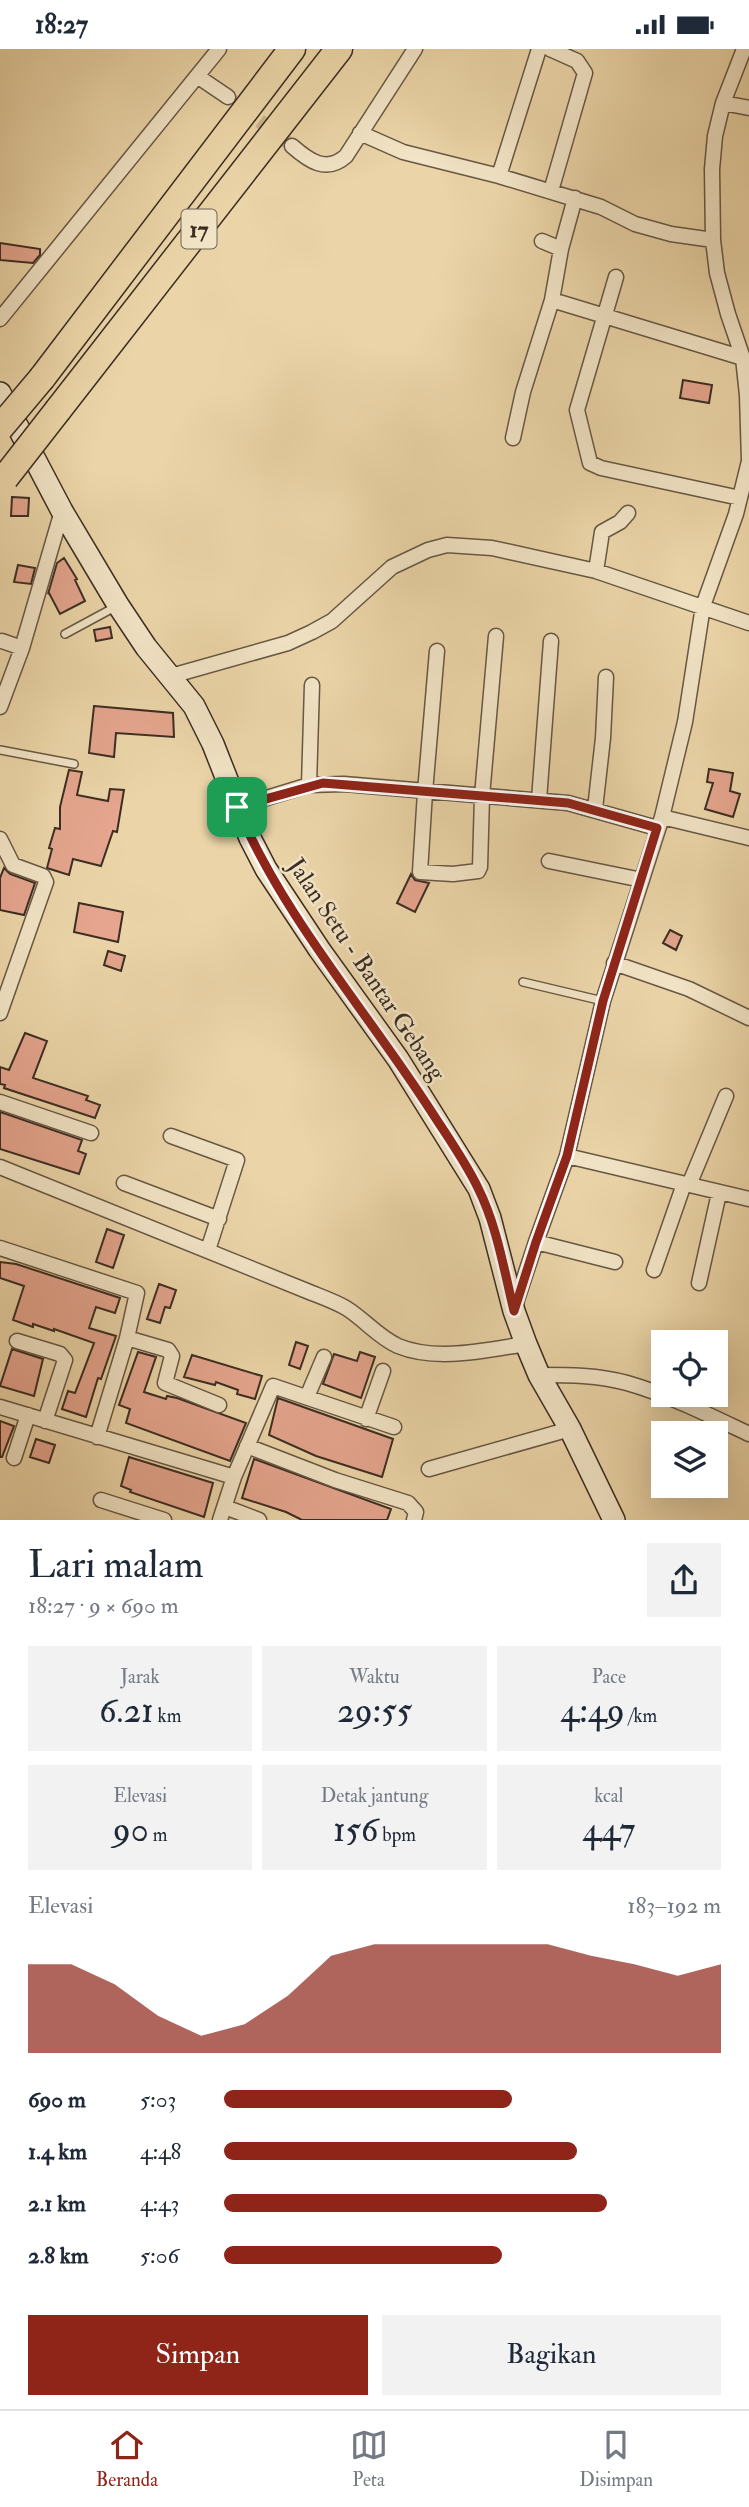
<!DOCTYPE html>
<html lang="id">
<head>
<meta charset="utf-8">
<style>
	:root { --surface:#fff; --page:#f2f2f3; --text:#1f2937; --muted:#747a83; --line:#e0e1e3; --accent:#8f2418 }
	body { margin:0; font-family:"IM FELL Double Pica",serif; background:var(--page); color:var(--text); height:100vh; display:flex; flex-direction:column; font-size:26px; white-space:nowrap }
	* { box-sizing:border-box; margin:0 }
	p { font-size:23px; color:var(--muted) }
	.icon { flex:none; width:38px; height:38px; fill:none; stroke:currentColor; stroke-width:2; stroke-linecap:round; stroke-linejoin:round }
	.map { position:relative; height:1471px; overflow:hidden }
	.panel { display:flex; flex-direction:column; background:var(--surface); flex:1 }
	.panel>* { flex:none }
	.fabs { position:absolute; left:651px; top:1281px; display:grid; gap:14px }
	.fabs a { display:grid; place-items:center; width:77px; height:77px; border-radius:0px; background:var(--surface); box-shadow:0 7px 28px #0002; font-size:35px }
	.pin { position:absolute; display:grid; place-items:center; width:60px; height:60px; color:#fff; margin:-30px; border-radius:14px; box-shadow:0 4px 10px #0006 }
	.round { display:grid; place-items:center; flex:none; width:74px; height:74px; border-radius:0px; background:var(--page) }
	.headline { display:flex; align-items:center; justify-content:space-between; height:119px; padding:0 28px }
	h1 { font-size:38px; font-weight:600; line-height:52px }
	.stats { display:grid; grid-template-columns:repeat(3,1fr); gap:10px; height:119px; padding:7px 28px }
	.stats div { display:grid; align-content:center; border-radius:0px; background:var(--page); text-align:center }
	.stats b { font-size:35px; font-weight:600 }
	.stats small { font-size:19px; font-weight:400 }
	.stats p { font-size:19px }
	.chart { height:196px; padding:14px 28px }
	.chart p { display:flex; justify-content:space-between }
	.chart svg { width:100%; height:126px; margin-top:7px; fill:var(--accent); opacity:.7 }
	.primary-button { display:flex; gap:14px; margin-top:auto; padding:14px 28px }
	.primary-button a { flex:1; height:80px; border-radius:0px; background:var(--accent); color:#fff; font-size:28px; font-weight:600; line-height:80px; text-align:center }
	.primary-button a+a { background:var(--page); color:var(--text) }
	ul { padding:0 28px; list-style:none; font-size:23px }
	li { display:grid; grid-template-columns:112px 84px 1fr; align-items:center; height:52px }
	li i { height:18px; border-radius:9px; background:var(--accent) }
	.status { display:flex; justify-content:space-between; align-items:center; height:49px; padding:0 35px; background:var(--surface); direction:ltr }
	.status svg { height:19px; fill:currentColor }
	.tabs { display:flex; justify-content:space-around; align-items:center; height:98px; border-top:2px solid var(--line); background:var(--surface); font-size:19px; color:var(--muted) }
	.tabs a { display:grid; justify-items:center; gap:4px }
	.tabs .selected { color:var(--accent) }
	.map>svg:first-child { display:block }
	.building { fill:#e5a58e; stroke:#3b2d23; stroke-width:2 }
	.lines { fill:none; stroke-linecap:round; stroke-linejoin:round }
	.minor-tunnel { stroke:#c8b38d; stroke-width:14; stroke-dasharray:14 7; stroke-linecap:butt }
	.service-casing { stroke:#675744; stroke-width:10 }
	.minor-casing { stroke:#675744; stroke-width:17 }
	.secondary-casing { stroke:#3b2d23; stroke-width:24 }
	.motorway-casing { stroke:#3b2d23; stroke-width:29 }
	.service { stroke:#f2e4c6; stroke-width:7 }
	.minor { stroke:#f2e4c6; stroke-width:14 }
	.secondary { stroke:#f2e4c6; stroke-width:21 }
	.motorway { stroke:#ebd5a8; stroke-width:26 }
	.motorway-bridge-casing { stroke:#3b2d23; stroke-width:29; stroke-linecap:butt }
	.motorway-bridge { stroke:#ebd5a8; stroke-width:26 }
	.route-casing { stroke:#fff; stroke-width:14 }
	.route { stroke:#8f2418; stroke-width:9 }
	.labels { text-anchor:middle; stroke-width:5; stroke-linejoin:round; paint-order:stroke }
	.shield { fill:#f2e4c6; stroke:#726454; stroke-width:2 }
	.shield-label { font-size:23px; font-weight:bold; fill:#3b2d23 }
	.street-label { font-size:24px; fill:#3b2d23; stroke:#f2e4c6 }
</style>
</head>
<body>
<div class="status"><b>18:27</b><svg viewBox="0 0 49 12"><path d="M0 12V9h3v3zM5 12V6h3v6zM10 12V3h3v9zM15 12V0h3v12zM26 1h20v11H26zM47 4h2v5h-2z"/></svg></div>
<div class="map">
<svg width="749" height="1471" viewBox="0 0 749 1471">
	<rect width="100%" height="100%" fill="#ebd5a8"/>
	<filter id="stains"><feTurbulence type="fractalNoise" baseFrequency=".00286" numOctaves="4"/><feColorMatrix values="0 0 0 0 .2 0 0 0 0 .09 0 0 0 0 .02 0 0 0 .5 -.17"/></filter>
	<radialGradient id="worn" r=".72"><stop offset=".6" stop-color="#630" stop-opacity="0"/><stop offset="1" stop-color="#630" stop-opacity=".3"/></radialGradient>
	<path class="building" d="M0 194 40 200V206L33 214 0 211Z
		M683 331 712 336 709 354 680 349Z
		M12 448 29 449 28 467H11Z
		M64 509 77 530 75 531 85 552 60 565 49 544 48 545 57 514Z
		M18 516 35 519 31 535 14 533Z
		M110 578 112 589 96 592 94 581Z
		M94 657 173 664 174 688 116 684 114 708 89 704Z
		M709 720 733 724 730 742 740 745 733 768 705 760 713 734 707 733Z
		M69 721 82 723 77 746 108 752 110 740 124 741 117 783 113 782 101 817 73 810 69 826 47 819 52 800 49 799 55 779 60 780V758Z
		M4 819 10 825 35 834 24 866 0 861V829Z
		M411 825 415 831 429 834 415 863 397 854Z
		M79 854 123 863 118 893 74 883Z
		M670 881 682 887 676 901 663 894Z
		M108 902 125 907 121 922 104 916Z
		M25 984 47 992 33 1029 88 1047 86 1051 100 1056 95 1069 4 1039 5 1036 0 1035V1018L9 1021Z
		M0 1063 82 1091 78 1102 86 1105 79 1125 0 1100Z
		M107 1180 124 1186 113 1219 96 1213Z
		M0 1213 16 1215 120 1249 115 1264 96 1258 89 1279 116 1287 101 1330 98 1329 86 1368 62 1360 68 1342 75 1344 94 1294 54 1280V1282L33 1275V1278L13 1271 24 1237 0 1229Z
		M159 1235 176 1241 170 1259 165 1258 160 1274 147 1270Z
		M296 1293 308 1297 300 1320 289 1316Z
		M12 1300 43 1310 34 1347 0 1337Z
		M138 1303 156 1308 144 1343 166 1350 167 1347 177 1349 246 1374 230 1412 126 1374 130 1360 119 1356Z
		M360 1303 375 1308 361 1349 323 1335 334 1305 357 1312Z
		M192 1306 262 1327 255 1350 237 1345 238 1341 216 1333 215 1336 184 1328Z
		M278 1349 393 1390 382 1428 316 1407 269 1386Z
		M0 1372 14 1377 2 1408H0Z
		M36 1390 55 1396 49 1414 30 1408Z
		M129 1408 213 1434 204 1468 130 1443 131 1441 121 1437Z
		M254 1410 391 1460 387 1471H302L286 1463 242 1449Z"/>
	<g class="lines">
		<path class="minor-tunnel" d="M243 59 292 97"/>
		<g class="service-casing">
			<path id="service" d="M65 585 115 558
				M0 701 74 715
				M523 933 603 952"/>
		</g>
		<g class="minor-casing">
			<path id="minor" d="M550 0 577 12 585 24 551 142
				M197 27 228 48
				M723 54 749 59
				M360 84 403 103 499 127 601 158 635 175 671 185 713 191
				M292 97C308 111 326 125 346 107L415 0
				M499 127 539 0
				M542 192 561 200
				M616 228 577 361 590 414 601 419 740 449
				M552 251 743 309
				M0 270 219 0
				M513 389 523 343 552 251 561 200 575 149
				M596 522 602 483 620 473 628 464
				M2 592 22 599
				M437 602 425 743 420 823 453 825 478 822 480 818 482 747 496 587
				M171 627 288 594 312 583 332 572 392 518 428 501 447 496 492 499 596 522 749 574
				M0 658 22 599 62 462
				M309 736 312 636
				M539 751 551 592
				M237 758 309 736 344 735 568 754 657 779
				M595 760 603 689 606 628
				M662 768 749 789
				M0 790 13 816 43 827 46 833 0 964
				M549 812 642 831
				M614 914 689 940 749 969
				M0 1053 91 1084
				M171 1087 237 1111 208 1201
				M567 1107 749 1150
				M0 1118 307 1242C319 1247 334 1252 346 1259 364 1270 378 1288 398 1297 437 1313 486 1301 526 1295
				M124 1134 219 1170
				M689 1136 726 1047
				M536 1193 615 1213
				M0 1199 137 1244 127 1289 97 1388
				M654 1221 684 1135
				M699 1234 719 1144
				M514 1260 536 1193 567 1107 603 952 662 768 685 673 703 557 736 465 749 412 747 346 743 309 728 265 717 224 713 191 712 120 715 87 723 54 744 0
				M127 1289 168 1301 172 1307 165 1334 219 1356
				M17 1292 60 1305 65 1311 45 1372
				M539 1326C569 1326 598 1326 627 1334 669 1346 709 1366 749 1385
				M307 1348 324 1308
				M0 1358 234 1428
				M366 1370 383 1322
				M247 1397 335 1431 408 1454 416 1463 414 1471
				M14 1409 28 1366
				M429 1420 570 1380
				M101 1451 164 1471
				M225 1458 259 1471
				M220 1471 234 1428 273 1337 394 1378"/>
		</g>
		<g class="secondary-casing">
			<path id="secondary" d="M0 344 62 462 118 556 146 598 194 657 213 695 250 789 266 820 319 900 398 1010 479 1140 490 1169 514 1262 526 1295 539 1326 570 1380 614 1471"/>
		</g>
		<g class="motorway-casing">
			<path id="motorway" d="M42 329 292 0
				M58 361 339 0"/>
		</g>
		<use href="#service" class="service"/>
		<use href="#minor" class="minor"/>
		<use href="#secondary" class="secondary"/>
		<use href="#motorway" class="motorway"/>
		<g class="motorway-bridge-casing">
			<path id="motorway-bridge" d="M0 379 42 329
				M5 429 58 361"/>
		</g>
		<use href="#motorway-bridge" class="motorway-bridge"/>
	</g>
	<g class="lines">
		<g class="route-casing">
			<path id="route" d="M323 734 568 754 657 779 603 952 567 1107 536 1193 514 1262C504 1221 497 1177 478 1139 465 1112 447 1087 431 1062 366 961 284 869 237 758Z"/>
		</g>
		<use href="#route" class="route"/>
	</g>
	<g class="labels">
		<rect class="shield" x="181.5" y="160.5" width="35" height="39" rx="5"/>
		<g class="shield-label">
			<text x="199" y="188">17</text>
		</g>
		<g class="street-label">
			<text transform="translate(367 920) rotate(56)" y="8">Jalan Setu - Bantar Gebang</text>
		</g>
	</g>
	<rect width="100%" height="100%" filter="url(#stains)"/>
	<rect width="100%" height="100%" fill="url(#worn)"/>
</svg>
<div class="fabs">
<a><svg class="icon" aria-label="locate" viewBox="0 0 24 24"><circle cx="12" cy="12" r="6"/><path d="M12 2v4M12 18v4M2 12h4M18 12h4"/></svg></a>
<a><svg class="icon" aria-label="layers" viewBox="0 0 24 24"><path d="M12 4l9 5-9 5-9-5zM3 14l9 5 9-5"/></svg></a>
</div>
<div class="pin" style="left:237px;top:758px;background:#1e9e55"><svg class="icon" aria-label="arrive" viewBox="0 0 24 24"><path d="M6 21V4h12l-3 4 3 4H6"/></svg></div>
</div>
<section class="panel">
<div class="headline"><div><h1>Lari malam</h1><p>18:27 · 9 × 690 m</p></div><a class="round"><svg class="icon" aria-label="share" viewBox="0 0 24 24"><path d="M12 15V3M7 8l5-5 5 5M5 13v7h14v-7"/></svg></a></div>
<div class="stats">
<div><p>Jarak</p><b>6.21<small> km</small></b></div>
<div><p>Waktu</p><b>29:55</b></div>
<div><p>Pace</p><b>4:49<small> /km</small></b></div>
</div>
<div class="stats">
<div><p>Elevasi</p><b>90<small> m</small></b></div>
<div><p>Detak jantung</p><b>156<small> bpm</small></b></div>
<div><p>kcal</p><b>447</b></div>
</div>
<div class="chart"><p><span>Elevasi</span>183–192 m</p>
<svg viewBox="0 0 160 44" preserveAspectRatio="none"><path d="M0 44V13L10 13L20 20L30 31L40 38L50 34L60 24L70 10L80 6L90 6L100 6L110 6L120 6L130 10L140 13L150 17L160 13V44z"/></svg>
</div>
<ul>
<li><b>690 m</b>5:03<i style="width:58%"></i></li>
<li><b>1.4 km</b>4:48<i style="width:71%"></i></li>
<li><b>2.1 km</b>4:43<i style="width:77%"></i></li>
<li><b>2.8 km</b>5:06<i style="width:56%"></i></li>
</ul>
<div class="primary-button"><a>Simpan</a><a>Bagikan</a></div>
</section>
<nav class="tabs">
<a class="selected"><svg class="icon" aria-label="home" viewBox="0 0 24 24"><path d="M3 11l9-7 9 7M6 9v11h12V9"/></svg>Beranda</a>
<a><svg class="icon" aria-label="map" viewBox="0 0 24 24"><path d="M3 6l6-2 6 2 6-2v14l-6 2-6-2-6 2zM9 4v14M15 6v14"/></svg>Peta</a>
<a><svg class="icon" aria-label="saved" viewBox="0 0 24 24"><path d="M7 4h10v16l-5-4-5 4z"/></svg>Disimpan</a>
</nav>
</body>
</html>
